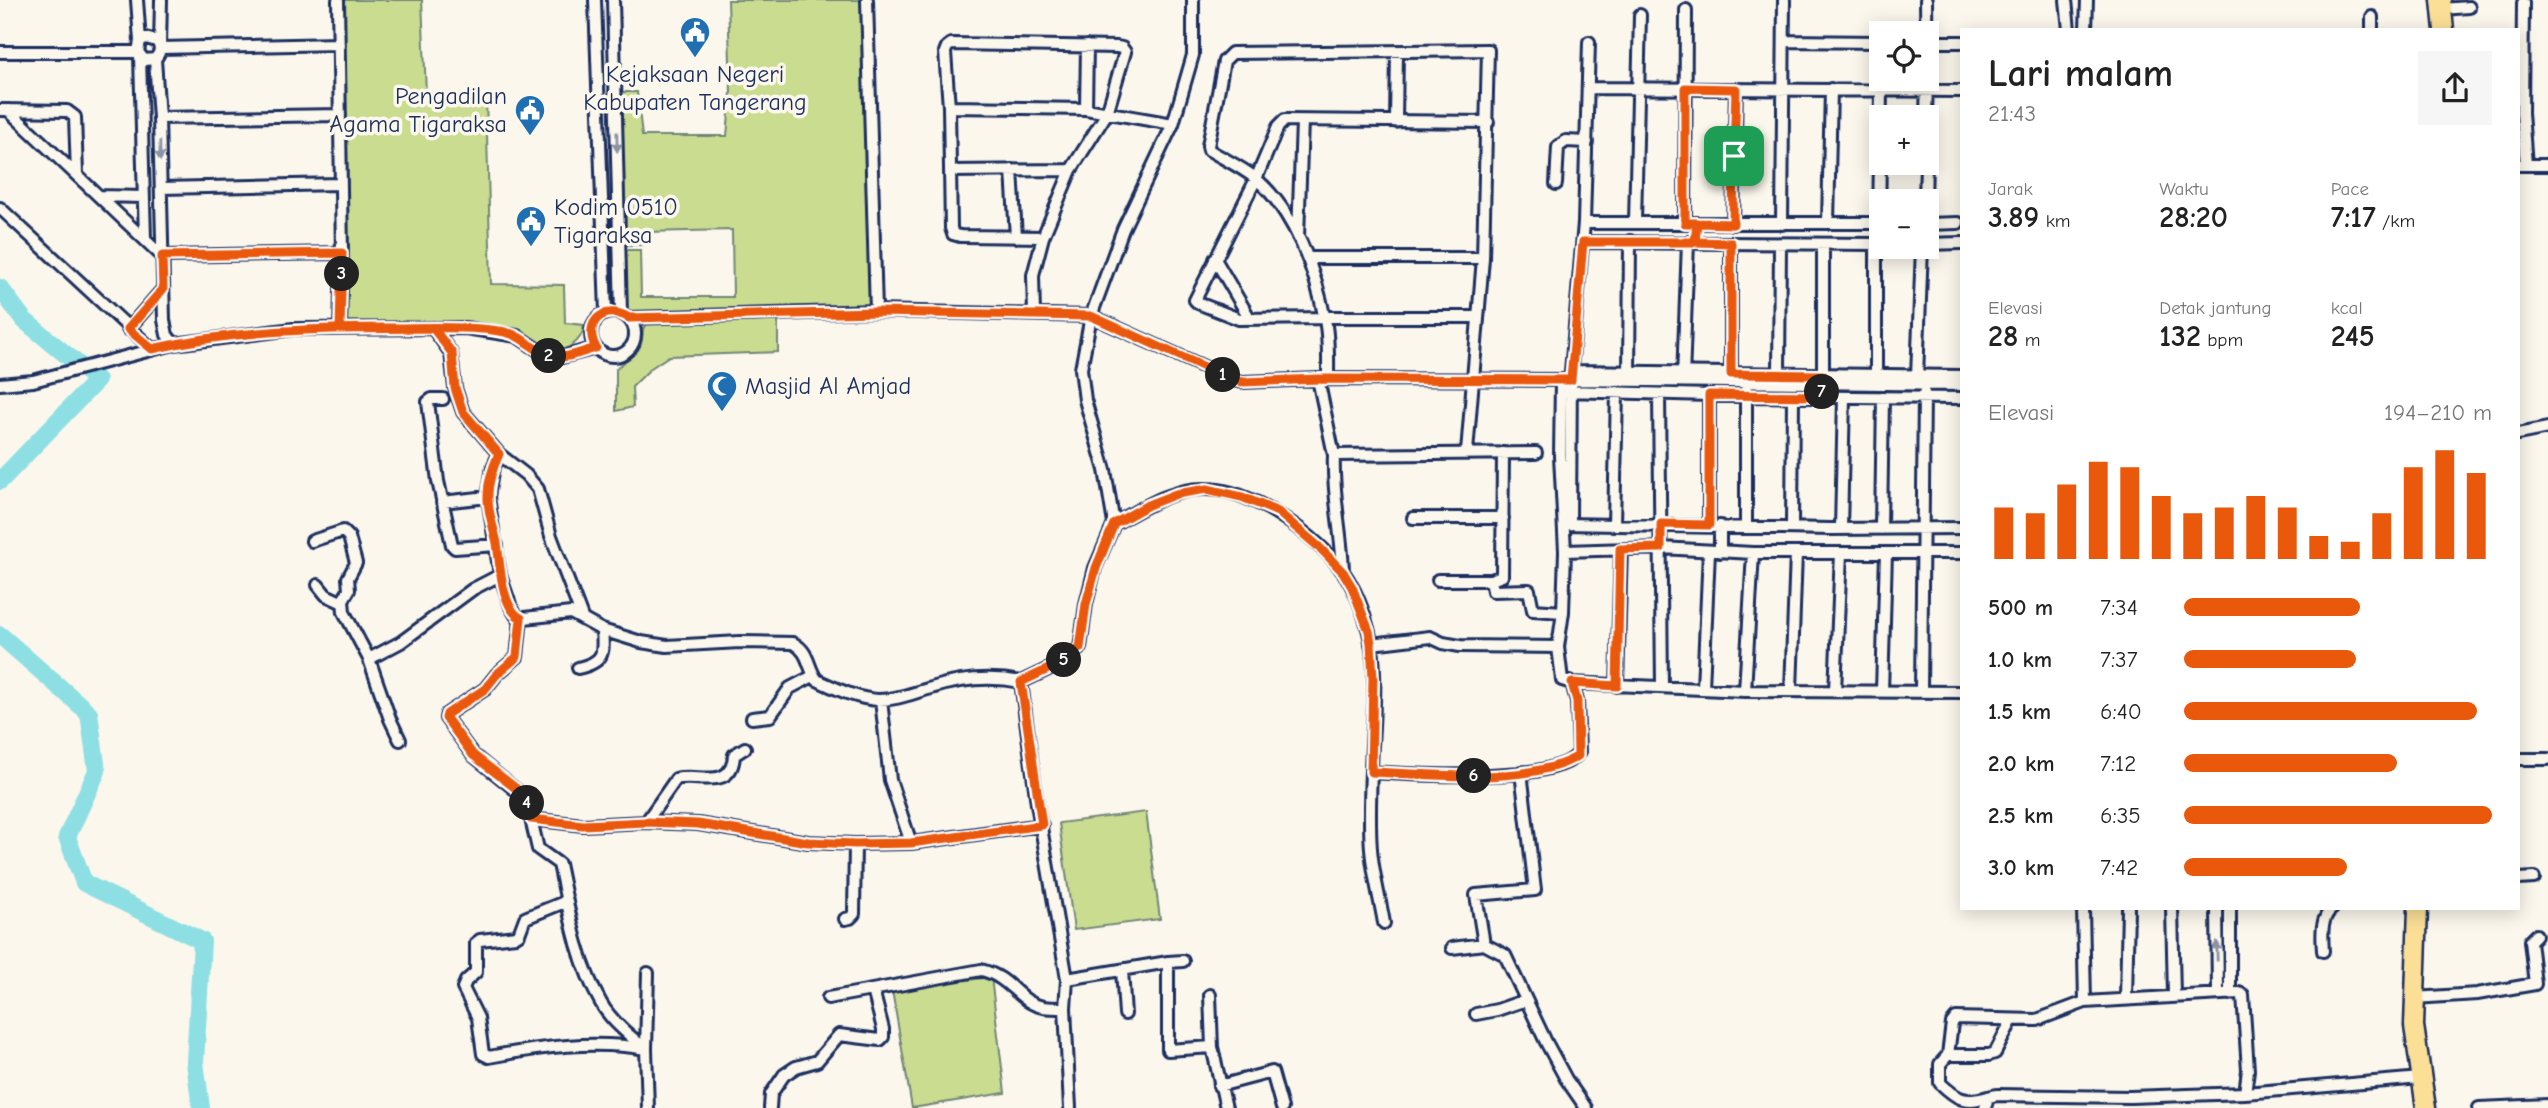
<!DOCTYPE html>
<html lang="id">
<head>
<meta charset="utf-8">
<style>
	:root { --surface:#fff; --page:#f6f6f6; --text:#222; --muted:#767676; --accent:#ea580c }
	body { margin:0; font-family:"Comic Neue",sans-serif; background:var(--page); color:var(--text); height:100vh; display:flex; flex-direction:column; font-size:26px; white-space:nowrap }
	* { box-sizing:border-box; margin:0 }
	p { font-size:23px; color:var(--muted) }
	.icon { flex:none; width:38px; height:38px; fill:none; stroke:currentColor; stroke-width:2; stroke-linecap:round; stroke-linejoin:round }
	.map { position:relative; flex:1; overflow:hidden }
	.panel { position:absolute; left:1960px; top:28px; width:560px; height:882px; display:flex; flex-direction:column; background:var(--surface); border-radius:0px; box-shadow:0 4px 18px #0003 }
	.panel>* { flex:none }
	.tools { position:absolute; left:1869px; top:21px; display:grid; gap:14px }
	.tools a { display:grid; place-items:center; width:70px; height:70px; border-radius:0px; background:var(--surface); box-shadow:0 4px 18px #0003; font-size:35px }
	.pin { position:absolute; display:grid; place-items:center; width:60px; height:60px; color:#fff; margin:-30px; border-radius:14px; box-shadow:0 4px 10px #0006 }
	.km { position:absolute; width:35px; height:35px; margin:-18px; border-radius:50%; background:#222; color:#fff; font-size:19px; line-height:35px; text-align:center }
	.round { display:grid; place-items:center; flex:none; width:74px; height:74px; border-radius:0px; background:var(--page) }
	.summary { display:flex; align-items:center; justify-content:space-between; height:119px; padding:0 28px }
	h1 { font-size:38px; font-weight:800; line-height:52px }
	.metrics { display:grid; grid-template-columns:repeat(3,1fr); gap:10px; height:119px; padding:7px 28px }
	.metrics div { display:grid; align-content:center }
	.metrics b { font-size:30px; font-weight:800 }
	.metrics small { font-size:19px; font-weight:400 }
	.metrics p { font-size:19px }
	.chart { height:196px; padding:14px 28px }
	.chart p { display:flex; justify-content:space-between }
	.chart svg { width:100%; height:126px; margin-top:7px; stroke:var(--accent); stroke-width:6 }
	ul { padding:0 28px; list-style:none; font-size:23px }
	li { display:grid; grid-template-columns:112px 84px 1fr; align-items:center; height:52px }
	li i { height:18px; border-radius:9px; background:var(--accent) }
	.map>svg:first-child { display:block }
	.green { fill:#cadc90; stroke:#728677; stroke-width:2 }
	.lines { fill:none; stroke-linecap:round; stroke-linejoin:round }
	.river { stroke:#8ddfe4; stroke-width:18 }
	.minor-casing { stroke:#1b2f5e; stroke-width:16 }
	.primary-casing { stroke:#1b2f5e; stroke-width:23 }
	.minor { stroke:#fbf7ec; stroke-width:10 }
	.primary { stroke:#fbdf96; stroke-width:18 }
	.oneway { fill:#8b93a5 }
	.route-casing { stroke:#fff; stroke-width:14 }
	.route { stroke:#ea580c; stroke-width:9 }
	.labels { text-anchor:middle; stroke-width:7; stroke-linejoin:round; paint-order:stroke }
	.poi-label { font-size:24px; fill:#1b2f5e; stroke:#fbf7ec; text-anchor:start }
</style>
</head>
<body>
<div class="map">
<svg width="2548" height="1108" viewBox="0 0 2548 1108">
	<rect width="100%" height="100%" fill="#fbf7ec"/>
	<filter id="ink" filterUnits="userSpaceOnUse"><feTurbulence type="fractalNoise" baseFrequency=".0143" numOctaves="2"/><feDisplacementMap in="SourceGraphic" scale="14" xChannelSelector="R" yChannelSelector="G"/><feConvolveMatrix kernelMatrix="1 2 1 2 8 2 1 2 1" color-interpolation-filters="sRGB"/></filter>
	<g filter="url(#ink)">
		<path class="green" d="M339 0H422L426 93 486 96 491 284 564 285 565 323 584 325C583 343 563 354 546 350L465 323 344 321Z
			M728 0H864L875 310 630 317 622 311 620 250H640L641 297H733L732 230 644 232V245H620L618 92H637L642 136H727L731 92Z
			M778 318V352L669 356 651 368 632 387 633 407 616 411V369C634 351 642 357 643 329L649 321Z
			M1146 812 1160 919 1074 930 1059 823Z
			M991 977 1005 1093 912 1108 892 990Z"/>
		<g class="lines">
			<path class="river" d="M0 288 24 320 97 380 0 481
				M0 635 89 713 97 771 67 837 84 883 202 941 195 1062 201 1108"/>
			<g class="minor-casing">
				<path id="minor" d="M137 0 140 41
					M338 0 342 253 340 329
					M595 0 606 313
					M613 0 621 313
					M867 0 876 311
					M1926 0 1927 74
					M2066 0 2069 30
					M2523 3 2522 113 2526 165
					M2442 9 2469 7
					M2372 17V30
					M2086 30 2087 0
					M1784 41 1881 42
					M1927 42H1962
					M160 46 161 0
					M160 48 339 44
					M0 52H138
					M140 56 145 239
					M155 59 144 60 138 52 140 41 145 38 157 41C161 48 161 52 155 59L159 118 164 320 167 335 174 344
					M1589 88 1962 91
					M949 107 1086 109 1173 124
					M1086 109 1087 46
					M0 110 67 111 75 117 77 174
					M8 110 162 256 342 253
					M1926 117 1927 79
					M159 118 340 115
					M1396 122 1397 51
					M2518 165H2548
					M1012 170 1016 237
					M950 171 1071 170
					M1556 184 1558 147 1566 141 1587 142
					M161 188 340 184
					M100 196 143 197
					M1925 201 1926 163
					M0 208 152 349
					M1635 222 1640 15
					M1584 223H1881
					M1685 223 1686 10
					M1828 223 1831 89
					M1879 223 1881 90
					M1733 224 1736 89
					M1782 224 1784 0
					M1927 224 1958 223
					M1298 237 1302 121
					M1583 242 1881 244
					M1927 244 1962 243
					M1309 258H1483
					M1215 259 1250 319
					M591 334a22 22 0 1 1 44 0a22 22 0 1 1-44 0Z
					M1034 314 1033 275 1043 237 1071 170 1107 113 1125 52 1122 48 1117 47 951 44 947 47 945 52 949 107 951 228 953 234 960 236 1043 237
					M1324 317H1477
					M629 318 876 311 1091 316 1233 380 1243 382 1318 379 1571 380 1962 385
					M1325 318 1239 319 1198 303 1195 300 1256 179 1278 127 1285 120 1488 122
					M433 328 451 353 455 388 463 412 499 454 526 475 538 489 551 536 583 620
					M128 329 163 289
					M1571 371 1962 376
					M1731 374V243
					M1779 375 1780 244
					M1876 376V244
					M1917 376 1922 247
					M1318 379 1334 455 1536 453
					M1328 379C1328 359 1329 339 1325 320 1316 272 1294 210 1255 178 1241 167 1224 159 1209 150L1208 146 1224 61 1232 53 1488 50 1483 258 1467 452
					M1629 379 1630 241
					M1683 379 1688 242
					M1561 380 1560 456 1565 551 1563 612 1558 647 1562 680 1572 683 1745 691 1962 692
					M1823 381V244
					M0 384 33 381 174 344 293 329 465 328 517 336 547 356 562 357 596 348
					M1746 390V527
					M1566 391 1746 396 1962 398
					M1659 394 1662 686
					M443 399H432L428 402 438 481 452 545 455 548 497 545
					M2518 434 2548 428
					M499 454 493 467 488 497 500 575 511 607 517 617 524 618 571 613 602 630 641 642 667 646 740 642 793 643C810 652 807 667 817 680 837 689 857 699 878 700 897 700 913 693 931 688 960 679 991 676 1021 682L1037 804 1067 979 1065 1008 1070 1108
					M1334 455C1332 494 1342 533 1343 572
					M442 502 488 497
					M1413 518H1503
					M1114 524C1141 509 1174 487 1207 489 1254 490 1317 536 1344 573 1355 589 1364 613 1369 632 1379 673 1372 727 1371 770 1370 796 1369 823 1371 849 1373 874 1380 899 1384 923
					M1565 524 1830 529 1962 528
					M1570 524 1571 371 1584 223 1589 42
					M1614 525 1617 392
					M1709 525V395
					M1720 526V552
					M1792 528 1793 396
					M1841 529 1844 397
					M1881 529 1883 397
					M312 541 343 531 349 537 356 563 348 578 349 590 343 600 344 612 369 659 390 719 400 740
					M1565 551 1661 548 1753 553H1962
					M1438 580H1491L1502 576 1503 453
					M1491 580 1493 591 1529 590 1533 610 1563 612
					M318 585 326 595 343 603
					M521 618 517 657 497 674 485 689 447 714 446 718 473 755 522 795 531 819 583 825 646 822 698 824 808 842 855 844 911 843 1042 825
					M1371 644 1430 637 1443 643 1460 646 1558 647
					M369 659 401 642 473 589 500 575
					M578 668C604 662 604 654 602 630
					M1021 682 1057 665 1080 648 1086 604 1095 568 1114 524 1105 470 1085 400 1081 369 1091 316 1123 229 1173 124 1193 55V0
					M1617 686 1621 549
					M1703 688 1709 551
					M1791 690 1796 553
					M1745 691 1753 553
					M1835 691 1841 553
					M1882 691 1886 553
					M1921 691 1924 393
					M881 700 890 780 911 843
					M752 718 770 716 790 688 813 676
					M2518 759H2548
					M1371 772C1407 774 1562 785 1579 752L1577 701 1572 683
					M531 819 538 849 559 864C569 911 577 961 601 1003 611 1021 631 1037 646 1049L648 973
					M646 822 676 779C697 773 732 792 734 755L745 748
					M2518 879 2534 878
					M567 901 525 918 519 934 516 936 480 940 476 943V972L466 981 463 988 478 1018 483 1054 489 1057C541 1047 594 1040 646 1049L648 1108
					M2083 908 2085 1002 2239 993 2243 995 2248 1070 2245 1093
					M2172 908 2174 995
					M2217 908 2218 994
					M845 919 850 918 854 914 855 844
					M1484 944 1476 895 1535 890 1521 772
					M1452 948 1484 944 1505 955 1546 1042 1566 1079 1586 1108
					M2323 951C2322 936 2320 917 2333 908
					M1168 962 1183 961
					M1122 970 1125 1014
					M1067 979 1168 962V1050L1212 1047 1226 1108
					M2230 994V908
					M1210 995 1212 1047
					M828 998 981 970C1011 977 1019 1003 1043 1007 1050 1008 1058 1008 1065 1008
					M2126 998 2128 908
					M2414 998 2477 994 2535 984 2530 941 2536 935
					M1476 1014 1497 1010 1526 1000
					M1948 1055 1952 1023 1956 1018 2037 1020 2085 1002
					M1219 1086 1272 1072 1282 1108
					M1988 1097C1964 1104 1957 1099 1940 1083V1064L1948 1055H1989L1995 1053 2012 1020
					M770 1108 771 1094 784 1075 796 1067 817 1061 839 1035 880 1040 883 1037V1029L873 990
					M1985 1108 1988 1097 1997 1095 2130 1097 2245 1093 2421 1078
					M2479 1108 2548 1105"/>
			</g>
			<g class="primary-casing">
				<path id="primary" d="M2441 0 2444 30
					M2418 908 2414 1026 2426 1108"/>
			</g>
			<use href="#minor" class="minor"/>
			<use href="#primary" class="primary"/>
		</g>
		<defs><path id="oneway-solid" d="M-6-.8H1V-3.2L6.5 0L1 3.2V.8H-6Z" transform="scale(1.75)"/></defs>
		<g class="oneway">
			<use href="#oneway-solid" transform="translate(617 142) rotate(89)"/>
			<use href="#oneway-solid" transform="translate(160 151) rotate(89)"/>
			<use href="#oneway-solid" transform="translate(2217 951) rotate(-91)"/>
		</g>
	</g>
	<g class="lines" filter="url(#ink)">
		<g class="route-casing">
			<path id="route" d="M1734 156 1733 224 1697 223 1695 242H1583L1571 380 1318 379 1243 382 1233 380 1091 316 876 312 629 318C605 303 582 322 596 348 584 351 571 357 560 357 541 357 533 345 518 337 508 331 493 330 481 329 450 326 417 328 385 328 307 329 229 331 152 349L128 329 163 289 162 256 342 253 340 329 433 328 452 353 455 388 463 412 499 454C493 467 488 481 488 495 487 511 494 528 497 543 500 563 501 608 521 618L517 657 497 674 485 689 447 714 446 718 473 755 518 790 526 800 531 819 583 825 646 822 698 824 808 842 855 844 911 843 1042 825 1021 682 1057 665 1080 648 1086 604 1096 568 1114 524 1148 505 1176 494 1207 489 1242 497 1278 512 1320 548 1343 572 1352 587 1369 631 1371 643 1373 679 1371 772C1428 774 1529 786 1578 756L1577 701 1572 683 1617 686 1620 549 1661 548V524L1709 525V395L1822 396 1823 375 1731 374V243L1695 242 1697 223H1685V88L1736 89 1734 156"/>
		</g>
		<use href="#route" class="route"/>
	</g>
	<defs>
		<g id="civic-pin" transform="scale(1.575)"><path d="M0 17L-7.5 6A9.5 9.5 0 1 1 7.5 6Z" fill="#1f6fb2" stroke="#fbf7ec"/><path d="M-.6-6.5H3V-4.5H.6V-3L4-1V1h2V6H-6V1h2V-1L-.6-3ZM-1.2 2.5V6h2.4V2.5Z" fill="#fff"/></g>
		<g id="mosque-pin" transform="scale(1.575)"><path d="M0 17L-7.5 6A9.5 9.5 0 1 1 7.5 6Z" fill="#1f6fb2" stroke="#fbf7ec"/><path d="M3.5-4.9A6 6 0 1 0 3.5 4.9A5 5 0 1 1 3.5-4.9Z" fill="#fff"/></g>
	</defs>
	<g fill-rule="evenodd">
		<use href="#civic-pin" x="695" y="32"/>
		<use href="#civic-pin" x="530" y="110"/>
		<use href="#civic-pin" x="531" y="221"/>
		<use href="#mosque-pin" x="722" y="386"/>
	</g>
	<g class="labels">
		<g class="poi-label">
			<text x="695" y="82" text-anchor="middle">Kejaksaan Negeri<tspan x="695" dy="28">Kabupaten Tangerang</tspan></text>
			<text x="507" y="104" text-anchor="end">Pengadilan<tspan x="507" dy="28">Agama Tigaraksa</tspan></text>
			<text x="554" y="215">Kodim 0510<tspan x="554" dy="28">Tigaraksa</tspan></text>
			<text x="745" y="394">Masjid Al Amjad</text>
		</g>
	</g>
</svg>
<div class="tools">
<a><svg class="icon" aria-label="locate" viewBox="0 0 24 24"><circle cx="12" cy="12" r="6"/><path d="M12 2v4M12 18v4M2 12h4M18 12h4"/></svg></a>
<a>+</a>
<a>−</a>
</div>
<div class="pin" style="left:1734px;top:156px;background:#1e9e55"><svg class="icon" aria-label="arrive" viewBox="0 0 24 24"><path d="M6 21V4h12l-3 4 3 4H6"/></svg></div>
<b class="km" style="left:1223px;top:375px">1</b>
<b class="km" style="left:549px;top:356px">2</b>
<b class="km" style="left:342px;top:274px">3</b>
<b class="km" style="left:527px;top:803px">4</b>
<b class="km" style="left:1064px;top:660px">5</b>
<b class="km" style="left:1474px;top:776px">6</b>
<b class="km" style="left:1822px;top:392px">7</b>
<section class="panel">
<div class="summary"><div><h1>Lari malam</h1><p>21:43</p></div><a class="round"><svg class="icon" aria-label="share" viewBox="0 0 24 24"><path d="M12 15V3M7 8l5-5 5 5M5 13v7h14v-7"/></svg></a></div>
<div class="metrics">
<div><p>Jarak</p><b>3.89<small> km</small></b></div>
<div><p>Waktu</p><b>28:20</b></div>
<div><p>Pace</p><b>7:17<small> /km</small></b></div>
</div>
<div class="metrics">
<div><p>Elevasi</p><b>28<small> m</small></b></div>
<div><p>Detak jantung</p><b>132<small> bpm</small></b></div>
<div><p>kcal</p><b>245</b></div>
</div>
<div class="chart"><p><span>Elevasi</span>194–210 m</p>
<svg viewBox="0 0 160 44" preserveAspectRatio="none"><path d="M5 44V26M15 44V28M25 44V18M35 44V10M45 44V12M55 44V22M65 44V28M75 44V26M85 44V22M95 44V26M105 44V36M115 44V38M125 44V28M135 44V12M145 44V6M155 44V14"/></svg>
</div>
<ul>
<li><b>500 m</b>7:34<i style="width:57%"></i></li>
<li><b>1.0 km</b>7:37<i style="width:56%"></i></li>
<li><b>1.5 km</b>6:40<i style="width:95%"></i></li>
<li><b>2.0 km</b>7:12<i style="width:69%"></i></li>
<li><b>2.5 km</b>6:35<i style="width:100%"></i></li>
<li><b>3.0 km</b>7:42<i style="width:53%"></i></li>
</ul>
</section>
</div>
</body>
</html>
